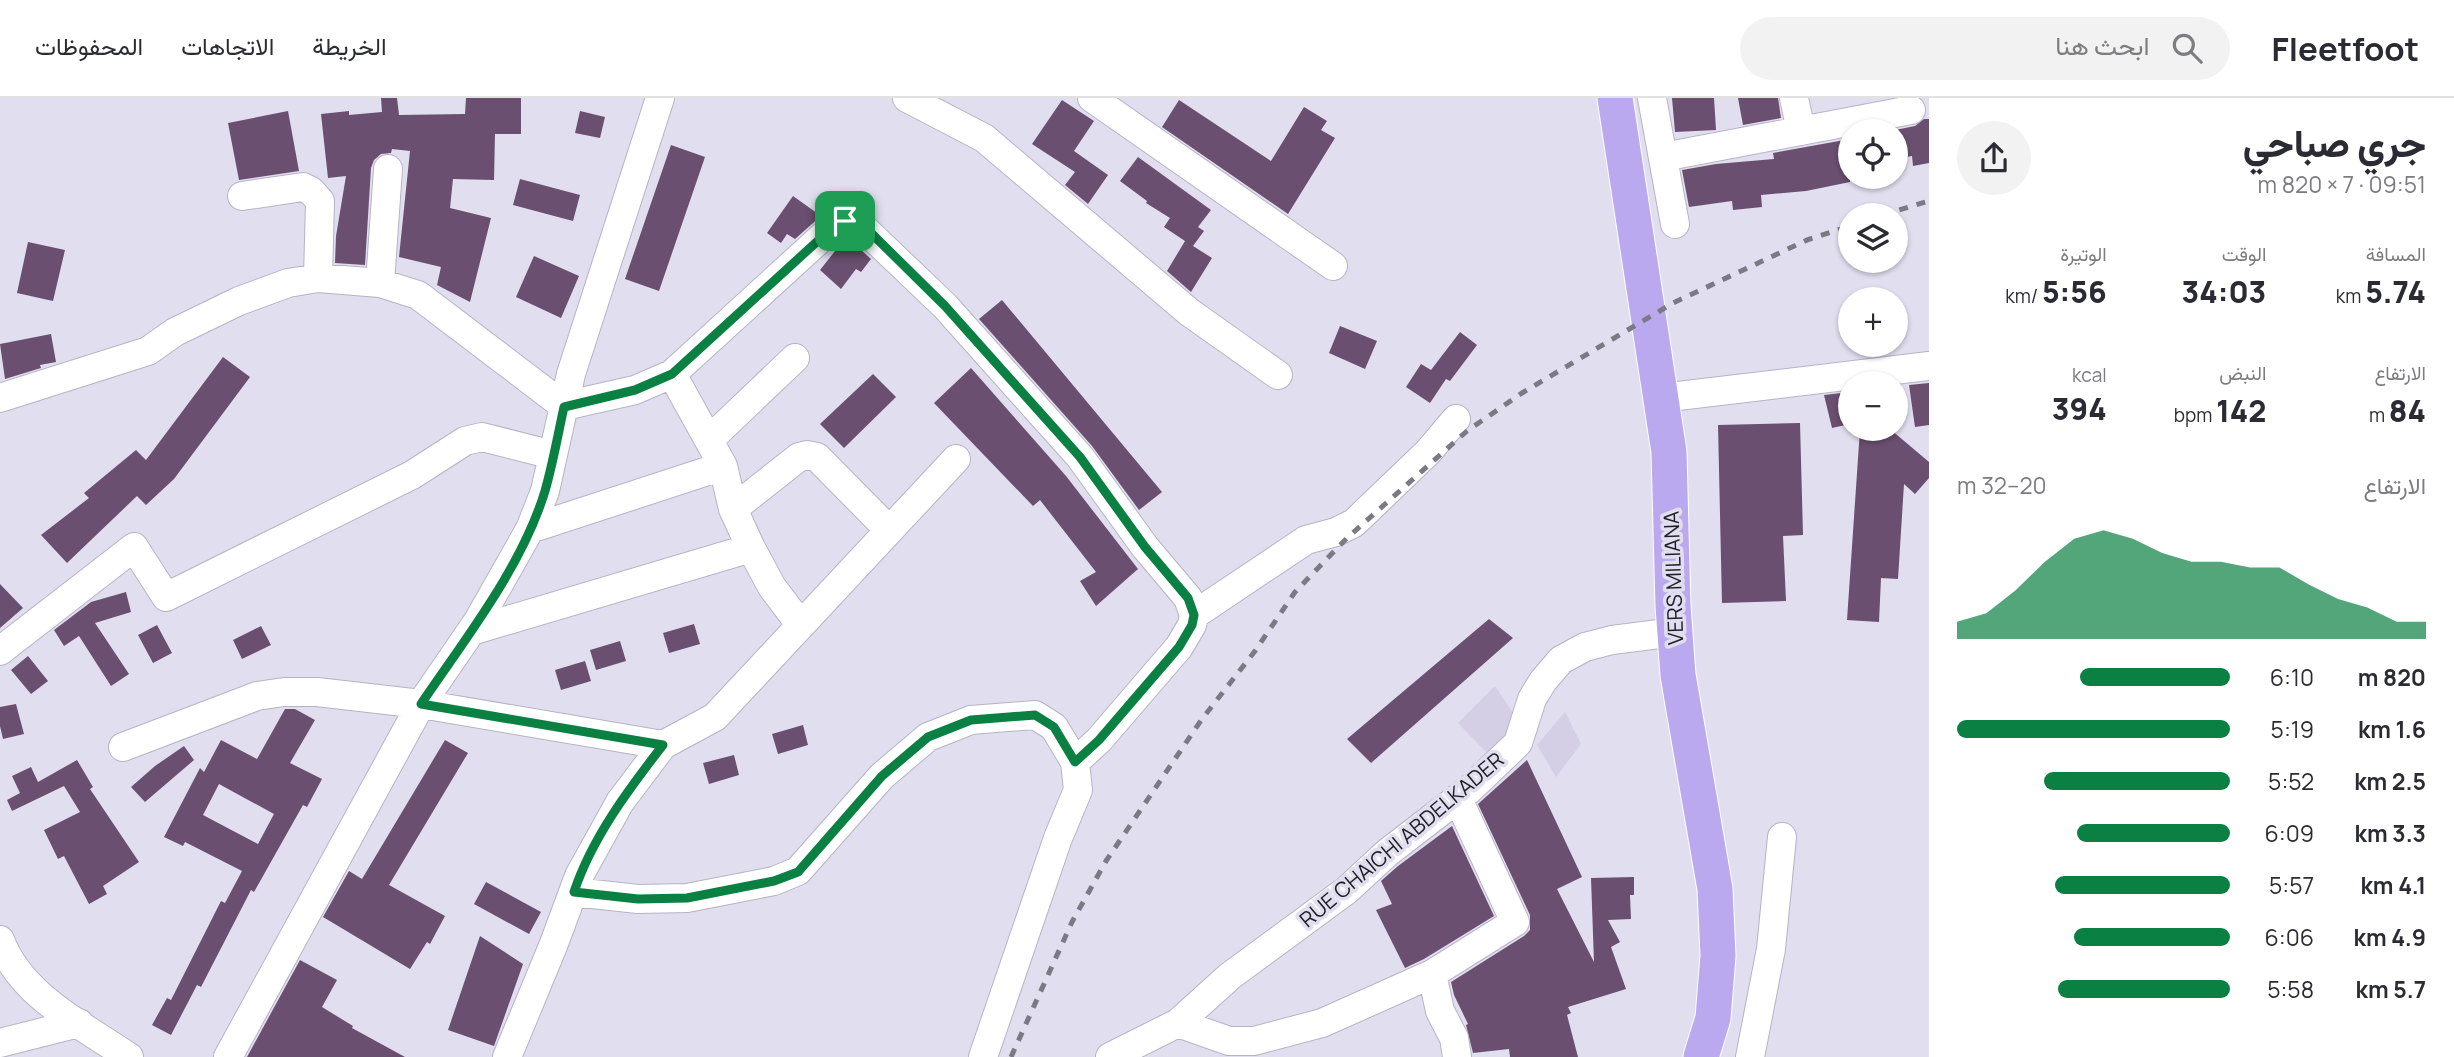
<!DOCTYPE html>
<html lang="ar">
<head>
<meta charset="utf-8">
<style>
	:root { --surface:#fff; --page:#f2f2f3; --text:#2b2b33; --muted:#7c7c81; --line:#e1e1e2; --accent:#0b8043 }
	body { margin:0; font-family:Manrope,Vazirmatn,sans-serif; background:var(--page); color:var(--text); direction:rtl; height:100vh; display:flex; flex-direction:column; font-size:26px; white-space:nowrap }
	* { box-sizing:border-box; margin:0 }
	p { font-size:23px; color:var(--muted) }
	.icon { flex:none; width:38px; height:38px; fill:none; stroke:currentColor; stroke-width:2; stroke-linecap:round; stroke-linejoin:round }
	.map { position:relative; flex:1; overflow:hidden; direction:ltr }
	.side { display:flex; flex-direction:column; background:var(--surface); width:525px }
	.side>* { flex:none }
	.controls { position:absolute; left:1838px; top:21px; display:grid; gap:14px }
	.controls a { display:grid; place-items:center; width:70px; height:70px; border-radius:50%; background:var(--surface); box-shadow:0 2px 5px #0004; font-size:35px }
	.pin { position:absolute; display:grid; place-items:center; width:60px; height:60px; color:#fff; margin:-30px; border-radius:14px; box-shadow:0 4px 10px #0006 }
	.round { display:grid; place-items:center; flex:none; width:74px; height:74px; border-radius:37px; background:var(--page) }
	.overview { display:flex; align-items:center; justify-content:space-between; height:119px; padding:0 28px }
	h1 { font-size:38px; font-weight:800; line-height:52px }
	.stats { display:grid; grid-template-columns:repeat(3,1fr); gap:10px; height:119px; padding:7px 28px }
	.stats div { display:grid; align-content:center }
	.stats b { font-size:30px; font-weight:800 }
	.stats small { font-size:19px; font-weight:400 }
	.stats p { font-size:19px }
	.chart { height:196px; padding:14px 28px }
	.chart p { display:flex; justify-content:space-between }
	.chart svg { width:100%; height:126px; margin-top:7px; fill:var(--accent); opacity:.7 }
	ul { padding:0 28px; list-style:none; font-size:23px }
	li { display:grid; grid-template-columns:112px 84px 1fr; align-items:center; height:52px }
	li i { height:18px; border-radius:9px; background:var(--accent) }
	header { display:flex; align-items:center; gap:42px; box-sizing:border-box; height:98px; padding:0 35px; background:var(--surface); border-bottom:2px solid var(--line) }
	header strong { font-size:33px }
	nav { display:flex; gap:38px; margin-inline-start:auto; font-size:24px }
	.search { width:490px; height:63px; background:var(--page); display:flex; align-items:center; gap:18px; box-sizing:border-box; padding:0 24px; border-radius:38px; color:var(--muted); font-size:26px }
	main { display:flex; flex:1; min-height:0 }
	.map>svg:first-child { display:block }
	.commercial { fill:#d4cfe5 }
	.building { fill:#6a4f70; fill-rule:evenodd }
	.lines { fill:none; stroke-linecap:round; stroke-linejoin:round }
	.minor-casing { stroke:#b7b3c5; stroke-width:30 }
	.major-casing { stroke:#fff; stroke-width:37 }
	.minor { stroke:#fff; stroke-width:28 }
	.major { stroke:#baa9ee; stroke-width:35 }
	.rail { stroke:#7b7984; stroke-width:5; stroke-dasharray:9 9; stroke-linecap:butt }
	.route-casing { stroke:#fff; stroke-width:14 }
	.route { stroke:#0b8043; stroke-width:9 }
	.labels { text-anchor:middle; stroke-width:7; stroke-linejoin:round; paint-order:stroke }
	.street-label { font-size:21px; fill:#1e1d23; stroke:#e1deef }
</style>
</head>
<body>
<header>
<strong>Fleetfoot</strong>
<div class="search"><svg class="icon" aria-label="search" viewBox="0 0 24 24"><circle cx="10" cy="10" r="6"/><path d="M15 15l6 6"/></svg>ابحث هنا</div>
<nav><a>الخريطة</a><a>الاتجاهات</a><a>المحفوظات</a></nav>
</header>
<main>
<section class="side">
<div class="overview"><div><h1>جري صباحي</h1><p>09:51 · 7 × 820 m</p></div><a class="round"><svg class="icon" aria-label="share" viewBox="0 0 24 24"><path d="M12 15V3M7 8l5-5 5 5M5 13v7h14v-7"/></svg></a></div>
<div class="stats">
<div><p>المسافة</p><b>5.74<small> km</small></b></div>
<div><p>الوقت</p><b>34:03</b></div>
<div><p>الوتيرة</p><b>5:56<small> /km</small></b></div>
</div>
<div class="stats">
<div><p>الارتفاع</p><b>84<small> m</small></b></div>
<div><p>النبض</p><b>142<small> bpm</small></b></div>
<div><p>kcal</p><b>394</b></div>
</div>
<div class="chart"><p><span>الارتفاع</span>20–32 m</p>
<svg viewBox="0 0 160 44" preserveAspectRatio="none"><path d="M0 44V38L10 35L20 27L30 17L40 9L50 6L60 9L70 14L80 17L90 17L100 19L110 19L120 25L130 30L140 33L150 38L160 38V44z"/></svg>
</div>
<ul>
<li><b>820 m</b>6:10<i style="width:55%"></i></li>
<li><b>1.6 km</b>5:19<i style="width:100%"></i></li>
<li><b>2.5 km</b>5:52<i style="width:68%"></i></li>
<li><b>3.3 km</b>6:09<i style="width:56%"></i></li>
<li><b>4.1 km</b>5:57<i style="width:64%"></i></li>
<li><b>4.9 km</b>6:06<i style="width:57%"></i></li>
<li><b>5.7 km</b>5:58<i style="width:63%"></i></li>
</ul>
</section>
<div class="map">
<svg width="1929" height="959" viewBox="0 0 1929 959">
	<rect width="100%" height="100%" fill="#e1deef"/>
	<path class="commercial" d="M1495 588 1517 621 1489 657 1458 625Z
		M1565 614 1581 646 1556 679 1537 647Z"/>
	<path class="building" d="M381 0H397L399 17 465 16 466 0H521V36H495L494 82 453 81 450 110 491 120 470 204 437 187 441 169 399 159 410 53 392 51 391 55 381 56 374 62 371 70 365 167 335 165 336 138 346 78 328 80 321 16 349 13V17L382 14Z
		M1672 0H1714L1716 32 1675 34Z
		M1738 0H1778L1781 20 1743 27Z
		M1062 2 1094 23 1074 53 1108 77 1088 106 1065 87 1075 74 1032 46Z
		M1179 2 1271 63 1304 9 1327 23 1321 32 1335 40 1288 116 1162 29Z
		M288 13 299 73 239 82 228 25Z
		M580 13 605 19 600 40 575 35Z
		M1924 21H1929V65L1913 68 1912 58 1895 61V32L1915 28Z
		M1850 41V84L1806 93 1761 97 1762 109 1733 112 1732 103 1689 109 1682 72 1716 66 1774 61 1773 55Z
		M671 47 705 59 659 193 625 181Z
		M1138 59 1211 112 1198 129 1204 133 1193 148 1212 160 1191 194 1167 173 1185 143 1164 129 1170 120 1146 105 1147 103 1120 83Z
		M520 81 580 97 573 123 513 107Z
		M793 98 821 118 795 141 787 136 781 145 767 135Z
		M848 140 871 161 861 174 856 171 841 191 820 172 843 143Z
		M28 144 65 152 53 203 17 195Z
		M534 158 579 178 561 220 516 199Z
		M1002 202 1162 394 1139 412 1092 348 979 221Z
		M1340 228 1377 243 1365 271 1329 255Z
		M1460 234 1477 247 1450 283 1446 281 1430 305 1406 289 1421 266 1431 272Z
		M51 236 56 264 40 267 41 270 5 281 0 246Z
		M223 259 250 279 174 381 146 407 137 398 67 465 41 437 89 400 84 395 136 352 146 362Z
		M971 270 1066 378 1138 471 1096 508 1080 483 1096 474 1040 402 1033 408 934 305Z
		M873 276 896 299 844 350 820 326Z
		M1929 285V327L1915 329 1909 287Z
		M1850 294V326L1832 330 1824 297Z
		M1800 325 1803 437 1783 438 1786 503 1722 505 1718 327Z
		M1860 331H1890L1929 364V380L1915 396 1904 386 1898 481 1881 480 1879 524 1847 522Z
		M0 486 23 510 0 530Z
		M126 494 131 514 95 525 129 576 111 588 79 538 64 548 54 532 91 504Z
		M1489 521 1513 540 1371 665 1347 641Z
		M694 526 700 546 669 555 663 535Z
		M157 527 172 555 153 565 138 537Z
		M261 528 271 547 242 561 233 542Z
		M620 543 626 563 596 572 590 552Z
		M28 558 48 583 31 596 11 572Z
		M585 563 591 583 561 592 555 572Z
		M16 606 24 636 3 641 0 628V609Z
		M285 611H295L315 622 290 665 322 681 307 709 303 707 254 794 251 792 201 889 197 887 171 937 152 927 167 900 171 902 221 803 225 805 242 773 185 744 183 748 164 739 200 670 204 674 221 642 257 661ZM219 686 274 716 258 746 203 717Z
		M803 627 808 647 778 656 772 636Z
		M445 642 468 655 389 787 445 818 430 846 427 844 410 871 323 819 349 773 362 781Z
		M184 648 194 662 145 704 131 689 155 668Z
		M734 657 739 677 709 686 703 665Z
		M77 662 93 689 90 691 139 764 103 788 107 796 89 806 64 758 58 761 44 732 80 714 64 688 12 713 7 702 20 695 12 678 31 669 38 684Z
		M1527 662 1582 779 1557 791 1594 864 1591 780 1634 779V797H1630L1631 821 1608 822 1620 844 1611 849 1626 891 1568 909 1571 915 1567 917 1578 959H1510L1509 951 1473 955 1466 927 1468 926 1454 897 1451 884 1524 838 1530 832V817L1478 706Z
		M1452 728 1494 818 1424 861 1405 870 1376 812 1392 806 1381 783 1398 768Z
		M486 784 541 814 529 836 474 806Z
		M480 838 523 866 494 948 448 932Z
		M300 862 337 882 322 909 353 928 352 930 405 959H247Z"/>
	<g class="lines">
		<g class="minor-casing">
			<path id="minor" d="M907 0 984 40 1189 214 1278 277
				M1092 0 1333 168
				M1652 0 1675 126
				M1794 0 1801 33
				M1663 59 1911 12
				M242 98 303 89 311 93 320 103 318 180
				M380 185 388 71
				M672 276 723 368 733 411 751 450 772 489 800 526
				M0 300 148 253 175 234 239 203 288 185 318 180 380 185 418 197 564 308 635 292 672 276 833 129 845 123 858 125 945 208 1080 359 1145 449 1188 500 1194 517 1192 527 1179 549 1099 642 1075 664 1078 692 1058 740 983 959
				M1661 300 1929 268
				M709 342 795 260
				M733 411 799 359 807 357 817 359 889 432
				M530 431 723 368
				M1194 517 1306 442 1336 434 1354 425 1428 354 1456 321
				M471 533 751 450
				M0 553 134 449 166 499 412 377 465 343 482 339 553 357
				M123 649 257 598 284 594H317L421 606 663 647
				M574 794 638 801 687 800 774 783 798 773 882 678 928 639 971 622 1035 617 1054 629 1075 664
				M0 842C21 898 82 927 129 959
				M1432 876 1440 913 1454 940 1457 959
				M1178 925 1229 943H1254L1322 925 1432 876 1515 824 1458 701
				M0 945 79 925
				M228 959 421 606 478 523 530 431 545 393 571 276 660 0
				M507 959 553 848 579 778 620 704 663 647 715 619 956 361
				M1110 959 1178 925 1230 878 1347 792 1387 755 1470 691 1518 645 1532 601 1543 583 1561 562 1585 549 1612 542 1675 534
				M1750 959 1771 851 1782 739"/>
		</g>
		<g class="major-casing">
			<path id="major" d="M1615 0 1669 354 1673 508 1678 577 1715 791 1718 858 1713 920 1701 959"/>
		</g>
		<use href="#minor" class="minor"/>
		<use href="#major" class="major"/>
		<path class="rail" d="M1882 117 1929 103
			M1011 959 1072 824 1106 763 1202 621 1255 553 1295 494 1347 440 1467 333 1522 295 1673 205 1807 142 1850 128"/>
	</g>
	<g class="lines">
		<g class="route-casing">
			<path id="route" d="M845 123 858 125 870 134 945 208 1080 359 1145 449 1188 500 1194 517 1192 527 1179 549 1099 642 1075 664 1054 629 1035 617 971 622 928 639 882 678 798 774 774 783 687 800 638 801 574 794C592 740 628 692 663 647L421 606C465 541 522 469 545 393 553 365 558 336 564 309L635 292 672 276 833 129Z"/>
		</g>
		<use href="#route" class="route"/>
	</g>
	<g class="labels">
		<g class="street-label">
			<text transform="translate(1674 480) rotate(-92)" y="7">VERS MILIANA</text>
			<text transform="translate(1402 742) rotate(-40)" y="7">RUE CHAICHI ABDELKADER</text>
		</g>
	</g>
</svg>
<div class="controls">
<a><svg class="icon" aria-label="locate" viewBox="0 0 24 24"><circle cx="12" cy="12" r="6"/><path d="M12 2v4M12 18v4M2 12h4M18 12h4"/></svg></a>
<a><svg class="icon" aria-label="layers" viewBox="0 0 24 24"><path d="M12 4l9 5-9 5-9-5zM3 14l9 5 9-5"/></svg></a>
<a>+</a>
<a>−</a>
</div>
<div class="pin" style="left:845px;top:123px;background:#1e9e55"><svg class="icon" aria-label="arrive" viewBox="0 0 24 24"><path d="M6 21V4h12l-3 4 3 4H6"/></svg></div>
</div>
</main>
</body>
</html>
